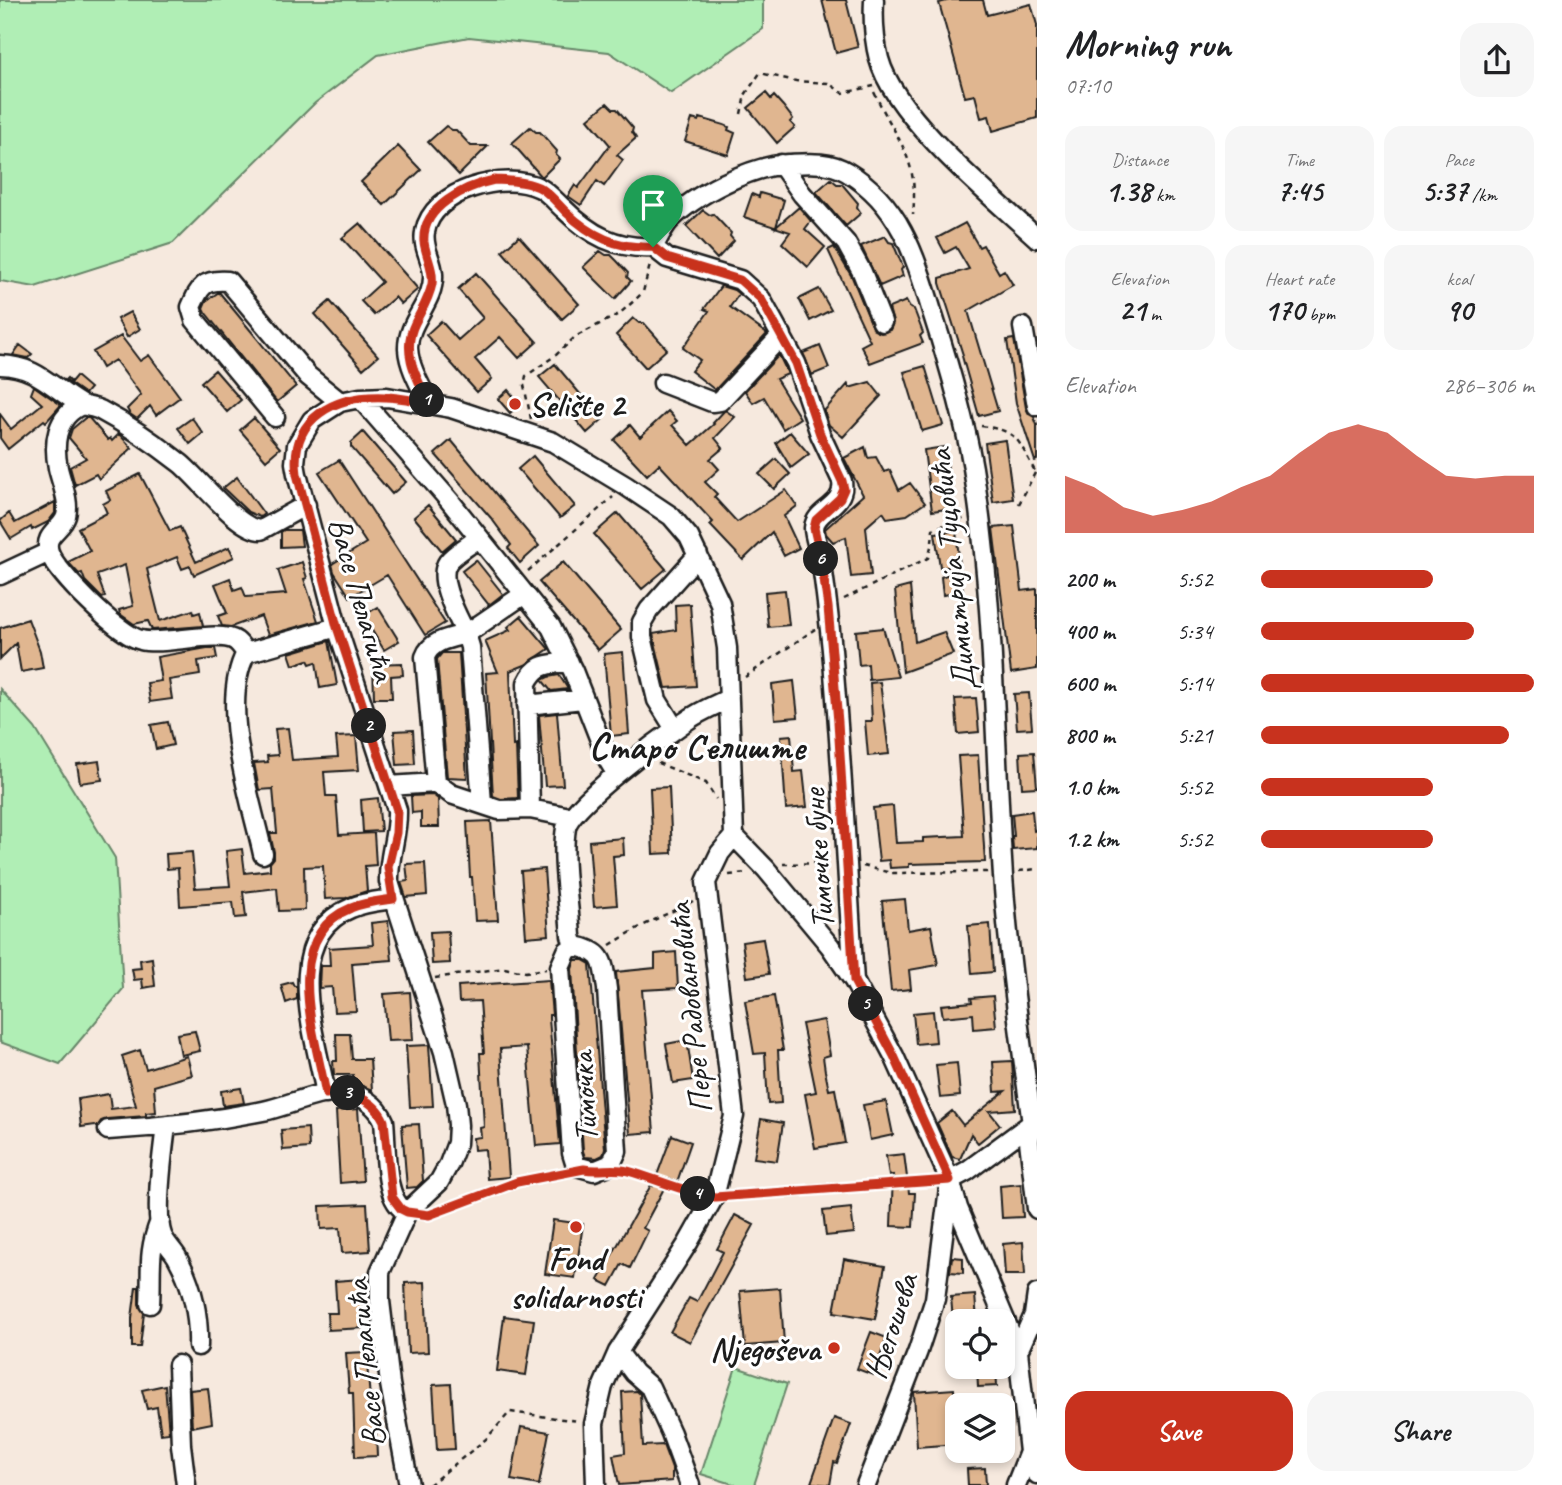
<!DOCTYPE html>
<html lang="en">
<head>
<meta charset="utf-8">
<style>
	:root { --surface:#fff; --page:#f6f6f6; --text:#202124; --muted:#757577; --accent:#c8321e }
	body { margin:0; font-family:Caveat,sans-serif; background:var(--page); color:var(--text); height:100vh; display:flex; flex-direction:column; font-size:26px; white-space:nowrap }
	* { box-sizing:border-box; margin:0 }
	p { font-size:23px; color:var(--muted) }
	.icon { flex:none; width:38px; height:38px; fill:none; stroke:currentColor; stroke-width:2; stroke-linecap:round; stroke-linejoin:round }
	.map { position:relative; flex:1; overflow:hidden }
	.drawer { display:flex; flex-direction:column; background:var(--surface); width:525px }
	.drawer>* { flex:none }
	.controls { position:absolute; left:945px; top:1309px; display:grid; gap:14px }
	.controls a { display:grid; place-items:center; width:70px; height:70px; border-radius:14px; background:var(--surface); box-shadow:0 4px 10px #0003; font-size:35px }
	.pin { position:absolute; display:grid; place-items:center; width:60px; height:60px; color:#fff; margin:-72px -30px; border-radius:50% 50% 50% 0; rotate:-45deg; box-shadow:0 0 7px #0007 }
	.pin .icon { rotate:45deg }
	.km { position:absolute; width:35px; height:35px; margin:-18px; border-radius:50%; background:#222; color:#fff; font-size:19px; line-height:35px; text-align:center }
	.round { display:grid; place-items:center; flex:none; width:74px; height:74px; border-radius:21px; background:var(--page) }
	.head { display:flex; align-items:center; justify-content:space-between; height:119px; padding:0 28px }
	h1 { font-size:38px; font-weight:700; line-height:52px }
	.stats { display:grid; grid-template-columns:repeat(3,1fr); gap:10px; height:119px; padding:7px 28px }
	.stats div { display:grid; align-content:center; border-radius:18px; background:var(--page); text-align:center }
	.stats b { font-size:30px; font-weight:700 }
	.stats small { font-size:19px; font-weight:400 }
	.stats p { font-size:19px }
	.chart { height:196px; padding:14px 28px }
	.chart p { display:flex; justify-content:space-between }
	.chart svg { width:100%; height:126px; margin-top:7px; fill:var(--accent); opacity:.7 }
	.action { display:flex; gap:14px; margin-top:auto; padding:14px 28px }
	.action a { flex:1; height:80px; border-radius:21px; background:var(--accent); color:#fff; font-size:28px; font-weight:700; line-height:80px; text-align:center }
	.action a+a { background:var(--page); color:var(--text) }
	ul { padding:0 28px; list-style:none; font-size:23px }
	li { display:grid; grid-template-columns:112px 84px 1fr; align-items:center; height:52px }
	li i { height:18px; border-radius:9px; background:var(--accent) }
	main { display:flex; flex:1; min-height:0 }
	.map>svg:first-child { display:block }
	.green { fill:#b0eeb5; stroke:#668568; stroke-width:2 }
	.building { fill:#e0b690; stroke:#1c1c1c; stroke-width:2 }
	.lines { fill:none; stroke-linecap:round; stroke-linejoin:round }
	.minor-casing { stroke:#1c1c1c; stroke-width:23 }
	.path { stroke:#1c1c1c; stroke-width:2.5; stroke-dasharray:5 5; stroke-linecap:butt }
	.minor { stroke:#fff; stroke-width:18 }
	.route-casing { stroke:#fff; stroke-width:14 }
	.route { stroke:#c8321e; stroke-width:9 }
	.poi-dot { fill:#c8321e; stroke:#fff; stroke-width:2.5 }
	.labels { text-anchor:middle; stroke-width:6; stroke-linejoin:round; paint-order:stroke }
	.poi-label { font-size:33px; font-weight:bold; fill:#1c1c1c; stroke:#fff; text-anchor:start }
	.street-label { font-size:33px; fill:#1c1c1c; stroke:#fff }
	.quarter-label { font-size:37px; font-weight:bold; fill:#1c1c1c; stroke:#fff }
</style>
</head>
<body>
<main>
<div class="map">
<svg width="1037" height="1485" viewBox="0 0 1037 1485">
	<rect width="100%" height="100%" fill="#f6e9de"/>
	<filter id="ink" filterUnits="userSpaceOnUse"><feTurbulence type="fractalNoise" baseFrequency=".0143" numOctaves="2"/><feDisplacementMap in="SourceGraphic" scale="14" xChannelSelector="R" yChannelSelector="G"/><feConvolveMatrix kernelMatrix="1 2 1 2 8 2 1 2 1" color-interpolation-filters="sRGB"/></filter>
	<g filter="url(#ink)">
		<path class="green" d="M0 0H763V29L671 93 609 52 469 37 378 55 315 103 173 243 35 287 0 281Z
			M0 689 35 728 115 858 123 989 60 1064 0 1042Z
			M736 1367 787 1384 754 1485H736L701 1474Z"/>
		<path class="building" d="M822 0H846L858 47 836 53Z
			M950 0H983L987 15 1031 4 1037 25V118L993 131 989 116 981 118 975 95 965 97 939 3Z
			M766 93 771 99 774 96 783 106 793 119 790 122 795 127 777 143 748 108Z
			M607 103 613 109H617L633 128 632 132 636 138 617 155 623 160 604 186 597 181 581 205 568 196 575 185 578 188 610 145 588 119Z
			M700 118 724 125 729 127 728 130 735 133 728 155 685 141 692 119 699 121Z
			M446 126 452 130H456L471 146H488L459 175 428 142Z
			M530 127 536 132H540L557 151 556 155 560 159 542 177 512 143Z
			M398 146 421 170 384 205 361 182Z
			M831 179 837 184H842L858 203 857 207 861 213 846 226 816 192Z
			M760 193 784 200 776 227 799 207 811 221 805 229 825 247 808 267 782 243 790 232 744 217 752 194 759 197Z
			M703 210 710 215 713 214 731 233 730 236 734 241 717 259 686 226Z
			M360 223 418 289 401 304 395 297 374 315 361 301 382 282 342 238Z
			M965 223 979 247 983 245 999 273 1004 270 1013 285 968 311 998 411 979 416 962 356 963 355 940 283V278L969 269 956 247 945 253 937 238Z
			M519 236 579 304 562 319 502 251Z
			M885 236 889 242 893 243 903 267 901 270 903 276 880 286 861 246Z
			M834 247 852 277 874 330 881 333 890 330 893 323 889 308 906 301 910 308 914 309 923 333 920 336 923 343 870 363 861 346 870 341 828 250Z
			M600 251 606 255H611L617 261 628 273 627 277 631 281 615 299 583 267Z
			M476 273 537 342 519 358 500 337 475 359 492 379 477 392 426 335 441 321 458 340 483 318 458 289Z
			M721 286 734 290 739 294 730 307 767 334 715 390 691 371 700 360 683 348 709 311 704 309Z
			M819 289 831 310 810 321 799 299Z
			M219 292 296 386 277 402 205 312 203 308 206 301Z
			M330 301 378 356 363 369 315 314Z
			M130 312 140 329 127 337 117 319Z
			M633 318 639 323H644L667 349 646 368 616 335Z
			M121 336 140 361 149 355 180 397 156 415 150 406 137 419 130 414 127 409 141 395 115 360 102 368 93 352Z
			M1014 339 1026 408 1029 414 1034 417 1037 425V460L1035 461 1016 403 1007 340Z
			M20 345 32 354 28 358 13 355Z
			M820 346 829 368 812 375 803 353Z
			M779 355 788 374 776 379 800 418 783 429 764 397 753 403 745 391Z
			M555 364 602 420 587 433 539 377Z
			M925 366 943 425 922 431 904 372Z
			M215 370 241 400 227 412 201 382Z
			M76 376 90 388 85 394 65 380 67 378 71 382Z
			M870 382 881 396 843 437 829 425 824 411 848 384 849 388Z
			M34 386 61 405 46 422 44 420 8 449 0 438V414L11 429 42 404 31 394Z
			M508 390 520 404 510 413 498 399Z
			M725 410 735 417 715 438 723 448 710 459 719 469 705 482 717 494 714 497 737 522 786 490 797 506 784 516 799 548 784 556 772 532 743 560 710 525 713 522 659 464 647 475 614 440 630 425 640 437 668 411 677 421 672 425 690 445 714 424 713 423Z
			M85 418H89L108 440 110 438 112 441 119 434 132 448 99 479 96 474 75 485 70 467 86 458 69 438 72 429Z
			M192 418 203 433 190 444 178 428Z
			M254 418 280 448 266 460 240 430Z
			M363 432 406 482 392 494 351 447V443Z
			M790 432 809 454 791 468 776 443Z
			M451 440 539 546 520 563 508 548 511 545 491 518 435 454Z
			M1005 440 1013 499 993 502 985 443Z
			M865 447 868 458 876 457 884 472 890 470 899 490 910 483 925 503 907 515 887 518 883 512 866 527 871 575 851 577 846 537 833 542 826 534 825 529 863 495 844 458Z
			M945 447 953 508 932 511 924 450Z
			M533 456 575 506 560 518 518 469Z
			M776 459 790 474 774 489 759 474Z
			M339 460 445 623 425 635 387 575 350 597 334 572 332 564 366 543 319 472Z
			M140 474 170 531 180 527 196 562 229 547 234 557 194 575 190 566 182 569 177 557 147 569 160 621 193 610 194 614 200 612 203 626 152 630 148 621 134 624 120 614 119 610 133 606 125 565 97 575 105 597 102 598 85 581 82 573 79 574 68 562 90 551 78 528 107 513 103 504 110 500 106 491Z
			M237 477 264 514 260 517 248 512 223 488Z
			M55 502V513L48 522 32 530 31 527 11 539 0 521 9 513 15 523Z
			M428 505 456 539 442 551 414 517Z
			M618 513 666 569 642 589 594 534Z
			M1014 526 1022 591 1037 589V669L1011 673 993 528Z
			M284 530H300L302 546 281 547V532Z
			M956 531 963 592 943 595 941 577 949 574 948 567H940L935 533Z
			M476 560 503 594 489 605 462 571Z
			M302 562 307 578 304 579 318 621 268 635 261 616 231 627 222 626 218 616 227 613 215 584 230 578 234 590 242 587 246 597 286 594 278 570Z
			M563 562 621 630 598 650 539 582Z
			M910 586 915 642 944 632 953 654 903 672 895 590Z
			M785 590 789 625 768 627 765 592Z
			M690 604 696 686 666 688 653 634 676 630 675 605Z
			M378 607 399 641 384 650 363 616Z
			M521 616 549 649 525 665 510 671 513 746 516 745 518 798 501 799 493 796 486 673 498 672 485 641 510 630 508 627Z
			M28 619 40 651 43 668 21 672 16 643 0 659V628Z
			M883 628 898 677 869 680 868 664 859 665 856 631Z
			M329 641 337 685 320 688 316 662 310 664 308 660 293 665 289 653Z
			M207 648H215L217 658 198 661 200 675 169 680 172 699 150 702 147 683 161 681 157 657Z
			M623 652 629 734 611 736 604 654Z
			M442 653H459L467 778 447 777 437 659Z
			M402 663 403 675 391 676 392 698H374L373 664Z
			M559 675 568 689 551 691 542 680 548 677Z
			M794 681 798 717 775 719 772 684Z
			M880 682 889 754 868 756 865 721H872L870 683Z
			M1029 693 1032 728 1017 729 1014 694Z
			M976 698 979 732 958 734 955 699Z
			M557 713 563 785 545 786 539 715Z
			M168 722 173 745 156 749 151 725Z
			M288 728 292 760 338 757 336 737 356 736 359 770 324 772 326 796H336L339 835 374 833 376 865 365 866 367 891 346 898 325 899 323 866 304 867 305 910 279 911 277 888 243 892 246 917 235 918 233 902 180 906 178 868 167 869 166 854 192 852 195 888 230 886 226 851 242 849 245 873 270 870V863L274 858V852L270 833H277L273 789 259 790 254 763 268 762 267 756 278 755 275 729Z
			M413 730 415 764 397 765 394 731Z
			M791 735 794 772 803 771 807 807 786 809 781 736Z
			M1034 752 1037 787 1022 788 1020 753Z
			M978 755 985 862 909 864V867L890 868 889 860 879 861 873 808 893 806 896 843 923 842V838L964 836 958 756Z
			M99 761 102 780 80 783 77 764Z
			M669 787 672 853 653 854 650 788Z
			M433 795 438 799 439 827H421V812L412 813 411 796Z
			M378 798 381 831 363 832 361 800Z
			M1032 811 1034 831 1037 830V848L1013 850 1012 836H1014L1012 814Z
			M491 821 498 920 475 921 472 877H470L467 822Z
			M623 838 624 855 613 856 617 905 594 907 589 841Z
			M425 863 427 895 406 897 401 882 408 881 406 864Z
			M544 869 549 935 526 937 521 871Z
			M905 899 908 930 931 926 938 965 909 970 911 989 891 991 882 901Z
			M388 921 392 960 352 963 356 1011 334 1012 332 987 319 988 320 966H330L329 948 373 945 371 923Z
			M990 924 993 972 972 974 968 926Z
			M448 931 450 963 432 964 430 932Z
			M763 939 769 974 747 977 742 942Z
			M676 952 678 988 642 990 654 1132 630 1134 616 972 655 968V954Z
			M152 958 155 986 143 988 142 979 134 980 132 969 141 968 140 960Z
			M575 960H583L590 964 605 1149 603 1155 597 1158 585 1157 583 1151 572 969Z
			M549 980 552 1015H549V1019L560 1144 536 1146 527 1047 500 1049 509 1177 487 1179 485 1149 474 1150 473 1138 481 1137 480 1128 484 1127 480 1053H484L480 1001 459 1002 458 986Z
			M292 982 294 986H297V999L286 1003 281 985Z
			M410 992 413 1040 388 1041 384 994Z
			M774 996 783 1050H778L781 1103 768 1104 765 1053 754 1054 745 1001Z
			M993 996 996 1027 974 1029 973 1014 943 1017 941 1005 972 1002 971 998Z
			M933 1011 936 1042 916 1044 913 1013Z
			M824 1020 830 1055 823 1057 825 1071 829 1090 835 1089 845 1143 815 1148 805 1094 816 1092 802 1024Z
			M195 1031 200 1051 181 1055 177 1034Z
			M336 1034H350L352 1059H370L372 1090 353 1082V1075H334L333 1061H337Z
			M687 1040 693 1080 673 1083 666 1044Z
			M429 1045 433 1106 410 1107 406 1046Z
			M140 1050 146 1069 187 1056 192 1075 154 1086 156 1112 146 1113V1116L107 1119 101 1121 97 1127 95 1125 81 1127 78 1099 109 1094 111 1109 136 1106 122 1056Z
			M1012 1061 1015 1109 989 1111 1000 1125 978 1143 971 1134 960 1159 952 1157 937 1123 952 1111 963 1125 1005 1091 995 1092 993 1062Z
			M957 1063 960 1096 940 1098 936 1065Z
			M241 1088 244 1103 223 1106 221 1091Z
			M886 1101 893 1135 870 1140 863 1105Z
			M358 1109 363 1181 340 1183 336 1111Z
			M761 1119 783 1123 777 1161 754 1158Z
			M419 1124 423 1181 417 1187 407 1188 402 1125Z
			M308 1128 309 1148 283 1150 281 1130Z
			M672 1135 691 1142 677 1182 669 1179 643 1228 648 1231 630 1268 622 1264 610 1286 598 1280 651 1185 653 1186Z
			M904 1154 909 1193H915L913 1227 891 1226 893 1175 889 1176 886 1156Z
			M1021 1184 1023 1217 1002 1218 1000 1186Z
			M367 1204 370 1251 342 1253 340 1228 321 1229 320 1206Z
			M851 1208 854 1233 826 1236 823 1211Z
			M735 1215 754 1225 690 1342 670 1332 689 1298 697 1302 723 1252 717 1249Z
			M553 1220 583 1224 575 1278 545 1274Z
			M1023 1242 1025 1275H1005L1003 1244Z
			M952 1257 963 1258V1273L950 1272Z
			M844 1259 885 1266 875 1319 834 1312Z
			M361 1279 364 1328 328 1330 327 1313H337L335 1281Z
			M425 1282 428 1352 408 1353 405 1283Z
			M136 1287H139V1304L144 1313 140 1347H132V1318Z
			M780 1288 784 1343 745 1346 740 1291Z
			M975 1295 977 1321H953L951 1297Z
			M504 1316 534 1320 526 1375 497 1371Z
			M871 1332 887 1338 873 1375 857 1369Z
			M366 1352 371 1410H375L377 1456 355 1457 353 1393H349L346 1353Z
			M977 1367H996L997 1386 978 1387Z
			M451 1384 455 1449 437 1450 433 1385Z
			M165 1385 169 1433 161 1434 157 1407 147 1409 142 1390Z
			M208 1388 212 1423 192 1427 190 1390Z
			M954 1389 957 1444 917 1447 914 1392Z
			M637 1391 640 1394 643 1446 663 1445 672 1469V1481L619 1485 613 1455 625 1453 622 1392Z
			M834 1418 851 1424 837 1463 834 1462 830 1485 811 1483Z
			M521 1427 549 1432 539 1485 511 1480Z
			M985 1468 986 1485H968L967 1469Z"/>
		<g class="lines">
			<g class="minor-casing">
				<path id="minor" d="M874 0C873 19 874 40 879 59 894 116 992 197 1037 238
					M781 164 802 194 846 243 862 272 882 322
					M653 247 667 258 740 280 761 299 796 363 820 434 842 481C846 507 815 509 814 528 814 538 820 550 821 560 826 589 829 620 832 650 842 760 847 871 854 981
					M1023 327 1037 406
					M0 365C37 366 51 387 80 404 86 407 94 407 100 410 128 425 156 444 180 463 200 479 238 530 261 530L306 505
					M663 383 712 402 720 401 782 335
					M360 398 449 500 551 627 573 671 607 758 616 773
					M429 403C421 387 409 367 408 349 407 321 435 302 433 274 432 259 422 247 425 232 432 190 505 170 540 188 549 193 556 202 564 209 590 235 616 249 653 247 658 239 663 228 669 221 695 194 751 166 788 164 809 163 829 161 847 172 901 204 916 259 933 315 949 365 964 416 973 468 995 603 994 740 1003 876 1009 959 1021 1042 1032 1124L1029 1141 1037 1209
					M82 405C56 416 53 443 58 468 61 482 70 501 66 516 62 530 43 534 49 552 56 573 120 636 141 640 164 646 219 629 236 641 240 644 243 649 246 653
					M275 417 195 320 191 307C200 287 203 279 228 281L308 376 340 402
					M478 538C469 546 455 553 448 562 436 579 458 617 466 634 451 638 431 640 425 657L436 783 451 794 499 810 530 809 570 817
					M0 575 49 552
					M246 653C218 705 251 799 263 854
					M246 653 337 627
					M527 705 583 699
					M675 729 657 700 642 637V622L649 610 698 555
					M389 786 436 783
					M482 803 470 647 466 634 523 595
					M530 809 527 683C537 662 548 665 569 662
					M734 836 766 869 830 946 854 981 894 1056 950 1180 958 1208 1018 1351 1029 1452 1037 1474
					M574 946C604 951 603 961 607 989L617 1151 611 1164 594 1171 576 1166 572 1153 560 967 567 951Z
					M574 946 571 936C569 904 561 859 566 828 570 805 662 738 685 722 698 712 713 706 728 699
					M326 1094C316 1038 279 937 351 908 364 902 379 901 393 899
					M166 1126C163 1150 154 1214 162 1235 165 1243 173 1250 177 1257 192 1284 199 1316 198 1346
					M108 1130C160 1127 212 1121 263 1111 289 1106 316 1091 342 1092 359 1092 378 1106 384 1121 387 1146 382 1200 407 1212
					M150 1304C152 1271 147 1253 160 1221
					M1018 1351 1034 1315 1037 1294
					M618 1352 634 1373 650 1387 671 1433 690 1485
					M178 1365 181 1445 186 1485
					M409 1485 390 1384 380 1301V1272L407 1212 439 1182 449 1164 457 1143 458 1125 456 1104 444 1052 389 882C388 857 398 835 397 810L337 627 297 474 295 463 297 445 312 420 340 402 360 398 387 397 451 408 553 442 626 486 671 516 689 537 720 603 727 648 734 836
					M596 1485 594 1424 603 1386 618 1352 688 1243 714 1197 734 1116 706 882 720 853 734 836
					M866 1485 918 1351 935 1299 950 1180 967 1171 1036 1120
					M1016 1485 1029 1452"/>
			</g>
			<path class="path" d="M874 92C897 141 919 157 913 215
				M741 114 745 95 760 73 796 81 828 83 843 93 874 86
				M531 419 524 385 526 376 556 355 575 337 619 314 635 300 643 292 650 265
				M981 426C1020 431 1017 440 1035 471
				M1019 504 1037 469
				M528 571 613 497
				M844 599 928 558 932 543 933 529 966 518
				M745 677 815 629
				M658 763 706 783 716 799
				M783 864 832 863
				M863 866 891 873 988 872
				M1019 871 1037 869
				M729 875 746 873
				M610 945 638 928 693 901
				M435 978 504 968 525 972 546 969
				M626 1170 696 1194
				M730 1196C798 1192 865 1182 933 1180
				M430 1215 517 1182 563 1172
				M429 1485 486 1439 510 1412 578 1421"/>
			<use href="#minor" class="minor"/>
		</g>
	</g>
	<g class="lines" filter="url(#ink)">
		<g class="route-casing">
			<path id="route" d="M494 180C510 181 529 181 542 189 551 195 558 204 566 212 591 236 617 249 653 247L667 258 740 280 761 299 796 363 820 434 842 481 844 489 840 498 816 520 814 528 821 559 828 607 838 722 854 981 894 1056 950 1180 715 1197C685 1193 657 1179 628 1171 613 1167 599 1172 584 1169L517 1182 429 1215 407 1212 401 1209 392 1197 384 1121C374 1098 349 1091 326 1094 316 1038 279 937 351 908 364 902 379 901 393 899L388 867 396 833 397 810 337 627 297 474C289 417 336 395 385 397 400 397 415 401 429 403 416 377 401 351 415 323 422 309 429 299 432 284 434 269 426 257 424 242 421 207 466 186 494 180Z"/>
		</g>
		<use href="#route" class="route"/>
	</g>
	<g class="poi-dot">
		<circle cx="515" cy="404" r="7"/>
		<circle cx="576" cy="1227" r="7"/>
		<circle cx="834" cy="1348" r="7"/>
	</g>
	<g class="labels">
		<g class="poi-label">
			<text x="529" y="416">Selište 2</text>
			<text x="576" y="1270" text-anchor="middle">Fond<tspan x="576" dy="38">solidarnosti</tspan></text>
			<text x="820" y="1360" text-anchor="end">Njegoševa</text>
		</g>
		<g class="street-label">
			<text transform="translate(951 570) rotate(-96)" y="12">Димитрија Туцовића</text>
			<text transform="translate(363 599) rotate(74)" y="12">Васе Пелагића</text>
			<text transform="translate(817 859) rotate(-94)" y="12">Тимочке буне</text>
			<text transform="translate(689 1008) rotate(-96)" y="12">Пере Радовановића</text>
			<text transform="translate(583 1097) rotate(-93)" y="12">Тимочка</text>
			<text transform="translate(890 1326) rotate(-72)" y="12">Његошева</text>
			<text transform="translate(364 1363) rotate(-96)" y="12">Васе Пелагића</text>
		</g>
		<g class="quarter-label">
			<text x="697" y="759">Старо Селиште</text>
		</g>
	</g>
</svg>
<div class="controls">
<a><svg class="icon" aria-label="locate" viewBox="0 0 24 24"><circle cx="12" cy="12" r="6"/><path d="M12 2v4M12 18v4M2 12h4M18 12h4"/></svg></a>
<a><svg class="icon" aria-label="layers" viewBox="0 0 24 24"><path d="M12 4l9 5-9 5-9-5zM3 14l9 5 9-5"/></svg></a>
</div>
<div class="pin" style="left:653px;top:247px;background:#1e9e55"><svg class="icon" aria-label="arrive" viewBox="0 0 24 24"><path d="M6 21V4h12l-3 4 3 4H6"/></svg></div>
<b class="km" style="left:427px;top:400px">1</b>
<b class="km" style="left:369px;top:726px">2</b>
<b class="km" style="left:348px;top:1093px">3</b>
<b class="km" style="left:698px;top:1194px">4</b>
<b class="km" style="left:866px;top:1004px">5</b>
<b class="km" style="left:821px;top:559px">6</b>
</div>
<section class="drawer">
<div class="head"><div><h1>Morning run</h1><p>07:10</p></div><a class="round"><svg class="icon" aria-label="share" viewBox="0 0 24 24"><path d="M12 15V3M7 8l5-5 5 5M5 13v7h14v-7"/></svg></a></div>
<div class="stats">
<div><p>Distance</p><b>1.38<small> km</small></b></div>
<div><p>Time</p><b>7:45</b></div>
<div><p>Pace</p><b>5:37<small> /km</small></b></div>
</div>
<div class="stats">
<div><p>Elevation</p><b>21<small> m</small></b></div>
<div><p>Heart rate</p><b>170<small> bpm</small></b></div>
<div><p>kcal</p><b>90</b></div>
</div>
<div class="chart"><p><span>Elevation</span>286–306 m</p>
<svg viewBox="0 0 160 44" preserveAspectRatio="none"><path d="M0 44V24L10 28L20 35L30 38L40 36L50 33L60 28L70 24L80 16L90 9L100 6L110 9L120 17L130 24L140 25L150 24L160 24V44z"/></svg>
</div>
<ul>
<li><b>200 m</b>5:52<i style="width:63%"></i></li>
<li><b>400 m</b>5:34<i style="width:78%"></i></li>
<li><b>600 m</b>5:14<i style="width:100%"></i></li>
<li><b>800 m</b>5:21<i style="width:91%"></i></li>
<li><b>1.0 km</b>5:52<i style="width:63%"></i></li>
<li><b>1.2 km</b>5:52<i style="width:63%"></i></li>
</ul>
<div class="action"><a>Save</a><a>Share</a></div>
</section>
</main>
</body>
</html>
